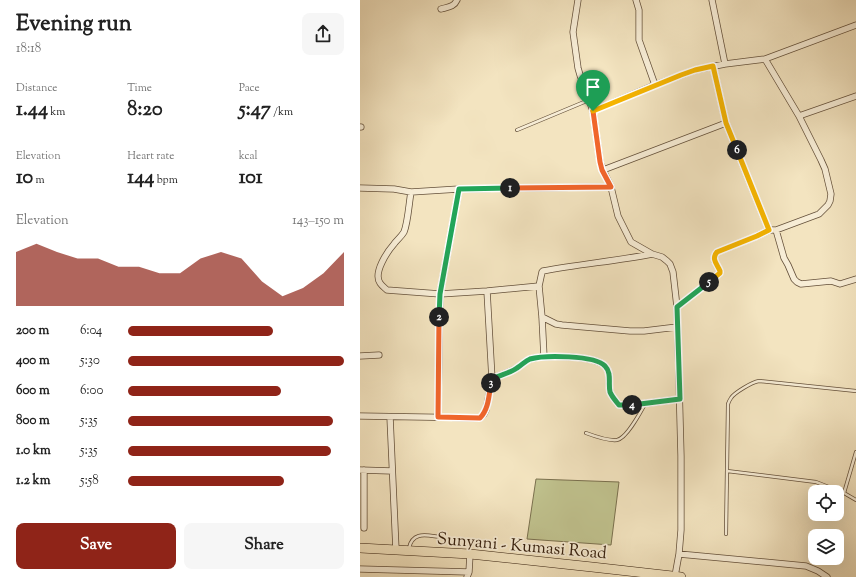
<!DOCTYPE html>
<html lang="en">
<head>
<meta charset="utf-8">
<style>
	:root { --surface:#fff; --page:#f6f6f6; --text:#222; --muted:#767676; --accent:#8f2418 }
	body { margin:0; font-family:"Sorts Mill Goudy",serif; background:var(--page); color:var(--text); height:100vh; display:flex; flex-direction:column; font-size:15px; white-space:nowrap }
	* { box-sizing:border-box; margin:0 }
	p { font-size:13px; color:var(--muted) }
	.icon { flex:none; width:22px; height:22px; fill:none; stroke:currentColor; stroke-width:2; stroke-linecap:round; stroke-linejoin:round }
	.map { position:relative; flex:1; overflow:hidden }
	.panel { display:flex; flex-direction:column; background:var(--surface); width:360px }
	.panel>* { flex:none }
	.controls { position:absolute; left:448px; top:485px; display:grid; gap:8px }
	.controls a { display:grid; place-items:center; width:36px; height:36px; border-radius:8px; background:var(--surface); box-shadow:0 4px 16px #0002; font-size:20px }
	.pin { position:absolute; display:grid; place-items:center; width:34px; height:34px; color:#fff; margin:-41px -17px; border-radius:50% 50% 50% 0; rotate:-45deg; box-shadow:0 0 4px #0007 }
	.pin .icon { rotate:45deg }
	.km { position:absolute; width:20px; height:20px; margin:-10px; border-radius:50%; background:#222; color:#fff; font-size:11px; line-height:20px; text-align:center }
	.round { display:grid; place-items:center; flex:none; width:42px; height:42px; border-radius:8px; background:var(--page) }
	.head { display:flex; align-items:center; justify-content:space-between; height:68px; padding:0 16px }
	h1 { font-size:22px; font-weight:700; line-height:30px }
	.metrics { display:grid; grid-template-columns:repeat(3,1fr); gap:6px; height:68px; padding:4px 16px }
	.metrics div { display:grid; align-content:center }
	.metrics b { font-size:20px; font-weight:700 }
	.metrics small { font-size:11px; font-weight:400 }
	.metrics p { font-size:11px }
	.chart { height:112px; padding:8px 16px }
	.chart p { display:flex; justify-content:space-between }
	.chart svg { width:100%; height:72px; margin-top:4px; fill:var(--accent); opacity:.7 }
	.button { display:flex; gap:8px; margin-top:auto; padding:8px 16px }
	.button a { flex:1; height:46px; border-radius:8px; background:var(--accent); color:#fff; font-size:16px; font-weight:700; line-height:46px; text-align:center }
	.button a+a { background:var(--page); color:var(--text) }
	ul { padding:0 16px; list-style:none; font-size:13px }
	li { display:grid; grid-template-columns:64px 48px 1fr; align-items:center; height:30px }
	li i { height:10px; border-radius:5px; background:var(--accent) }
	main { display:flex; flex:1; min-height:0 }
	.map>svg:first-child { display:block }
	.grass { fill:#c0c28e; stroke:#7a704e }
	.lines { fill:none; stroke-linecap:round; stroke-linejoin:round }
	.service-casing { stroke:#64503a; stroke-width:4 }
	.minor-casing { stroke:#64503a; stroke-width:7 }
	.primary-casing { stroke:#351f0d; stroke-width:10 }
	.service { stroke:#f7edd6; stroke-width:2.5 }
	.minor { stroke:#f7edd6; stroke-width:5.5 }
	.primary { stroke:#f3e4c0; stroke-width:9 }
	.split-1-casing { stroke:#fff; stroke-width:8 }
	.split-2-casing { stroke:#fff; stroke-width:8 }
	.split-3-casing { stroke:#fff; stroke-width:8 }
	.split-4-casing { stroke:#fff; stroke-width:8 }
	.split-5-casing { stroke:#fff; stroke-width:8 }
	.split-6-casing { stroke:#fff; stroke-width:8 }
	.split-7-casing { stroke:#fff; stroke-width:8 }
	.split-1 { stroke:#f0652b; stroke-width:5 }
	.split-2 { stroke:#22a559; stroke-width:5 }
	.split-3 { stroke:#f0652b; stroke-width:5 }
	.split-4 { stroke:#22a559; stroke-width:5 }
	.split-5 { stroke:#22a559; stroke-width:5 }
	.split-6 { stroke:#f5b400; stroke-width:5 }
	.split-7 { stroke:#f5b400; stroke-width:5 }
	.labels { text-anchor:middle; stroke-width:3.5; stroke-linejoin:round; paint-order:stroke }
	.street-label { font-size:17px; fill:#351f0d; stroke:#f7edd6 }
</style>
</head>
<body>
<main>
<section class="panel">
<div class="head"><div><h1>Evening run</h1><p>18:18</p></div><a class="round"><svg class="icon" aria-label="share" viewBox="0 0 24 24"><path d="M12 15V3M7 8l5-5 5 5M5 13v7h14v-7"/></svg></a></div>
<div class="metrics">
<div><p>Distance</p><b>1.44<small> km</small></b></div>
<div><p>Time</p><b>8:20</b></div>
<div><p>Pace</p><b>5:47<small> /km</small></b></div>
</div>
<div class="metrics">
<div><p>Elevation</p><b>10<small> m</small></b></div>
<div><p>Heart rate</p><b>144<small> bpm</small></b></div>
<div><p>kcal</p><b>101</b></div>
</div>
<div class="chart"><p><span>Elevation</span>143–150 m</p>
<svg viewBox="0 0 160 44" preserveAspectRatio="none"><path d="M0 44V11L10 6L20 11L30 15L40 15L50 20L60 20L70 24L80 24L90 15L100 11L110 15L120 29L130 38L140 33L150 24L160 11V44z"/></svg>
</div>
<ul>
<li><b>200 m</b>6:04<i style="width:67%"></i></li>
<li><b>400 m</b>5:30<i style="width:100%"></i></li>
<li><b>600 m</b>6:00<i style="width:71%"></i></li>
<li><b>800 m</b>5:35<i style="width:95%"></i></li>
<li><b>1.0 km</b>5:35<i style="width:94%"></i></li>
<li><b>1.2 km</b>5:58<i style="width:72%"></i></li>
</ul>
<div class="button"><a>Save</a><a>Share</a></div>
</section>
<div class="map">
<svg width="496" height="577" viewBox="0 0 496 577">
	<rect width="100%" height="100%" fill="#f3e4c0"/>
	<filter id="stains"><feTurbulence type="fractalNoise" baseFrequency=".005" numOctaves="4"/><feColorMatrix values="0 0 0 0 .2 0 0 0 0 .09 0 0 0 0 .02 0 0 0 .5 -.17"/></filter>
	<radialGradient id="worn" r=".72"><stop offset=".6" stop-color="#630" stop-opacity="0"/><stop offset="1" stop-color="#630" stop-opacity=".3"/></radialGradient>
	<path class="grass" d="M176 479 259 482 251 545 167 539Z"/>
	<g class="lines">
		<g class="service-casing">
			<path id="service" d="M157 130 229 100
				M226 433C234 436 249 441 257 440 267 438 280 413 285 404
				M367 471 456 482 484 493 496 500
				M484 493 496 452
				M366 534 368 404C369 401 369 401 371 398 374 393 392 382 399 381L496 391
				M49 548C53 530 68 536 82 537"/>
		</g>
		<g class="minor-casing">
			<path id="minor" d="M218 0 213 32 218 68 220 75 233 111 240 162 243 170 251 187 258 216 271 242 292 254 302 257 307 261 310 264 313 272 317 307 321 456V530L319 554 315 576
				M276 0 279 10V40L295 85
				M352 0 365 64
				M81 9C88 7 94 7 97 0
				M353 66 366 123
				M233 111 295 85 335 70 365 64 405 59 496 25
				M439 116 496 96
				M0 127H1
				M243 170 366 123 409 230H416L459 214 468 205 470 201 471 194 465 169 461 160 439 116 405 59
				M0 188 34 189 51 192 99 189 251 187
				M51 192C49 203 48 222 44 232 41 237 37 240 34 244 27 252 13 273 20 283 22 286 25 288 27 290L80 294 127 291 179 286
				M416 230 424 258 428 265 434 279 437 282 441 284 471 281 480 284 496 279
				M317 307 360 273V271C357 265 351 259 357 252L397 236 409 230
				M182 317 196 324 202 325 270 331H284L317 327
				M0 356 19 355
				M184 357 182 317 179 286 182 272 183 271C220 264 256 261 292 254
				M132 379C140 375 150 372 157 368 162 365 165 361 170 359 184 355 234 355 245 366 252 373 248 384 250 392 252 397 256 401 259 405L266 406 319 399
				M0 416 120 418 124 414 126 410 132 379 127 291
				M30 417 36 550
				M78 417 80 294 99 189
				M0 470 32 471
				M4 470V528
				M319 554 446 566 458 571 467 577
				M0 569 109 572
				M107 577 109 572 110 554"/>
		</g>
		<g class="primary-casing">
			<path id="primary" d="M0 548 110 554 232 567 321 577"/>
		</g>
		<use href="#service" class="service"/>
		<use href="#minor" class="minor"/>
		<use href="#primary" class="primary"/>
	</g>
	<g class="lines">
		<g class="split-1-casing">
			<path id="split-1" d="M150 188 251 187 242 170 240 162 233 111"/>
		</g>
		<g class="split-2-casing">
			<path id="split-2" d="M79 317 80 294 99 189 150 188"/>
		</g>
		<g class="split-3-casing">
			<path id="split-3" d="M79 317 78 417 120 418C129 409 129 394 131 383"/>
		</g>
		<g class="split-4-casing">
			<path id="split-4" d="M131 383 132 379C140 375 150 373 157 368 162 365 165 361 170 359 184 355 235 355 245 366 252 373 248 384 250 392 252 397 256 401 259 405H272"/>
		</g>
		<g class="split-5-casing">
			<path id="split-5" d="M272 405 320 399 317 307 349 282"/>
		</g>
		<g class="split-6-casing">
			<path id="split-6" d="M349 282 360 273V271C357 264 351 259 357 252L397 236 409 230 377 150"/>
		</g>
		<g class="split-7-casing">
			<path id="split-7" d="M233 111 321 75 335 70 353 66 366 123 377 150"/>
		</g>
		<use href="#split-1" class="split-1"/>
		<use href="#split-2" class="split-2"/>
		<use href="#split-3" class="split-3"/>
		<use href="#split-4" class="split-4"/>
		<use href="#split-5" class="split-5"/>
		<use href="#split-6" class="split-6"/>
		<use href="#split-7" class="split-7"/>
	</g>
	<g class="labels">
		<g class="street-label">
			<text transform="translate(162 545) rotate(5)" y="6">Sunyani - Kumasi Road</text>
		</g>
	</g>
	<rect width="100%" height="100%" filter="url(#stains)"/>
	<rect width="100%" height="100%" fill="url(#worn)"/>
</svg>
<div class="controls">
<a><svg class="icon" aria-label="locate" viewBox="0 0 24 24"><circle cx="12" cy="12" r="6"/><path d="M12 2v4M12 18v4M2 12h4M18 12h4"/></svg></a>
<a><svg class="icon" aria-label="layers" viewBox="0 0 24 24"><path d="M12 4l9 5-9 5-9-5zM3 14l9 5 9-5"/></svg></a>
</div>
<div class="pin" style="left:233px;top:111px;background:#1e9e55"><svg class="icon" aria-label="arrive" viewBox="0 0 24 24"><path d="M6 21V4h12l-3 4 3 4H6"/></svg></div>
<b class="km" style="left:150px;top:188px">1</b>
<b class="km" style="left:79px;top:317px">2</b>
<b class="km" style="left:131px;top:383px">3</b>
<b class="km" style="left:272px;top:405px">4</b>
<b class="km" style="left:349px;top:282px">5</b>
<b class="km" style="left:377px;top:150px">6</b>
</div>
</main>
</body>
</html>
